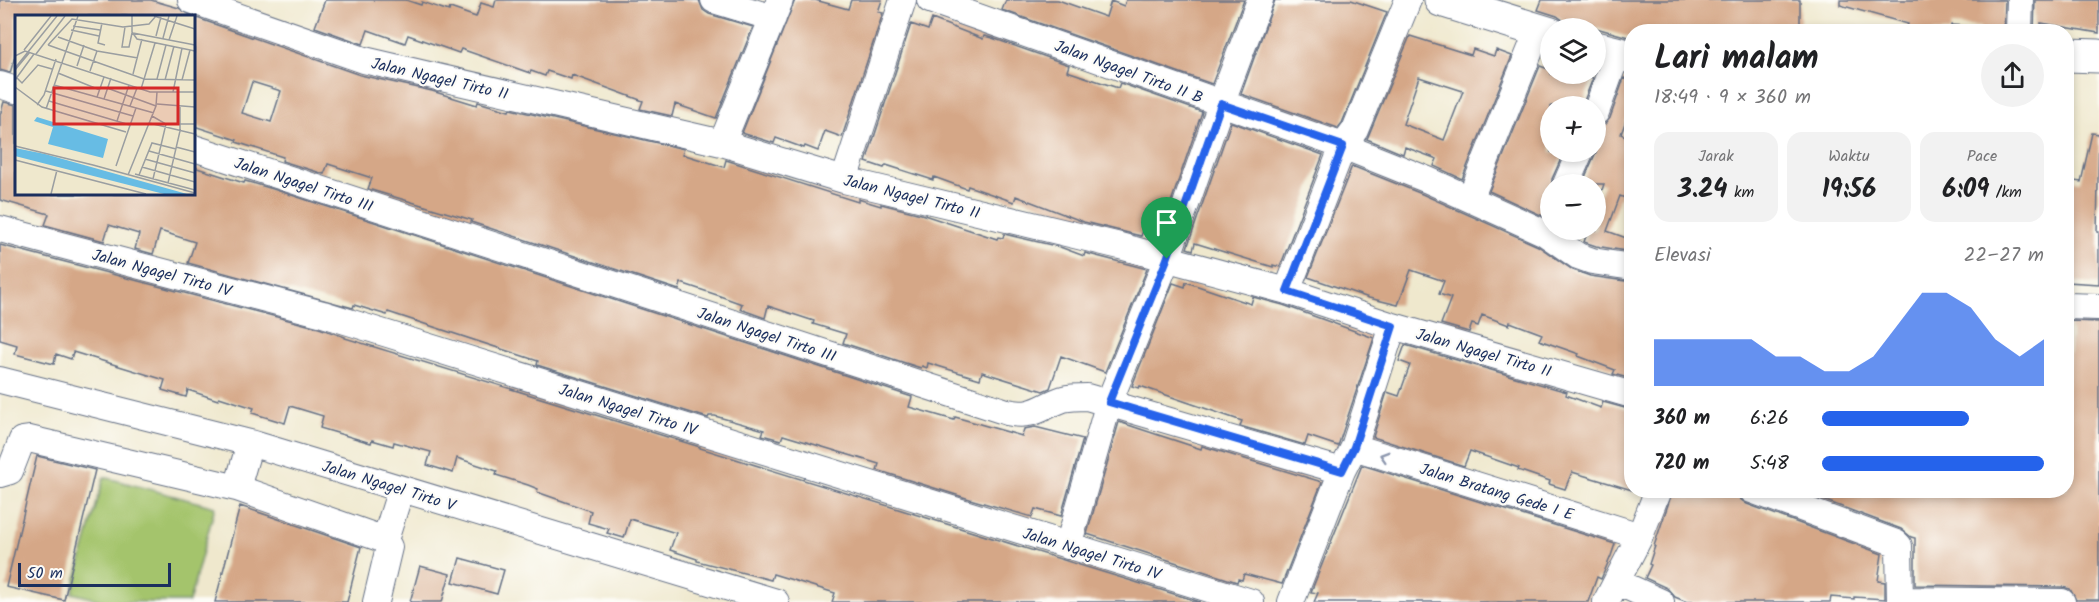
<!DOCTYPE html>
<html lang="id">
<head>
<meta charset="utf-8">
<style>
	:root { --surface:#fff; --page:#f2f2f2; --text:#202124; --muted:#757577; --accent:#2563eb }
	body { margin:0; font-family:Kalam,sans-serif; background:var(--page); color:var(--text); height:100vh; display:flex; flex-direction:column; font-size:22px; white-space:nowrap }
	* { box-sizing:border-box; margin:0 }
	p { font-size:20px; color:var(--muted) }
	.icon { flex:none; width:33px; height:33px; fill:none; stroke:currentColor; stroke-width:2; stroke-linecap:round; stroke-linejoin:round }
	.map { position:relative; flex:1; overflow:hidden }
	.panel { position:absolute; left:1624px; top:24px; width:450px; height:474px; display:flex; flex-direction:column; background:var(--surface); border-radius:24px; box-shadow:0 3px 9px #0003 }
	.panel>* { flex:none }
	.fabs { position:absolute; left:1540px; top:18px; display:grid; gap:12px }
	.fabs a { display:grid; place-items:center; width:66px; height:66px; border-radius:50%; background:var(--surface); box-shadow:0 3px 9px #0003; font-size:30px }
	.scale { position:absolute; left:18px; bottom:15px; width:153px; box-sizing:border-box; padding-left:6px; border:3px solid #1b2f5e; border-top:0; font-size:16px; line-height:21px; white-space:nowrap; color:#1b2f5e; -webkit-text-stroke:4px #fdfcf7; paint-order:stroke }
	.pin { position:absolute; display:grid; place-items:center; width:51px; height:51px; color:#fff; margin:-62px -26px; border-radius:50% 50% 50% 0; rotate:-45deg; box-shadow:0 0 6px #0007 }
	.pin .icon { rotate:45deg }
	.round { display:grid; place-items:center; flex:none; width:63px; height:63px; border-radius:32px; background:var(--page) }
	.head { display:flex; align-items:center; justify-content:space-between; height:102px; padding:0 30px }
	h1 { font-size:33px; font-weight:600; line-height:45px }
	.figures { display:grid; grid-template-columns:repeat(3,1fr); gap:9px; height:102px; padding:6px 30px }
	.figures div { display:grid; align-content:center; border-radius:15px; background:var(--page); text-align:center }
	.figures b { font-size:26px; font-weight:600 }
	.figures small { font-size:16px; font-weight:400 }
	.figures p { font-size:16px }
	.chart { height:168px; padding:12px 30px }
	.chart p { display:flex; justify-content:space-between }
	.chart svg { width:100%; height:108px; margin-top:6px; fill:var(--accent); opacity:.7 }
	ul { padding:0 30px; list-style:none; font-size:20px }
	li { display:grid; grid-template-columns:96px 72px 1fr; align-items:center; height:45px }
	li i { height:15px; border-radius:8px; background:var(--accent) }
	.map>svg:first-child { display:block }
	.garden { fill:#a4c46c; stroke:#607a65; stroke-width:1.5 }
	.building { fill:#d5a787; fill-rule:evenodd }
	.lines { fill:none; stroke-linecap:round; stroke-linejoin:round }
	.minor-casing { stroke:#657085; stroke-width:28 }
	.major-casing { stroke:#657085; stroke-width:35 }
	.minor { stroke:#fff; stroke-width:26 }
	.major { stroke:#fff; stroke-width:33 }
	.oneway { stroke:#8d97ae }
	.route-casing { stroke:#fff; stroke-width:12 }
	.route { stroke:#2563eb; stroke-width:8 }
	.labels { text-anchor:middle; stroke-width:4.5; stroke-linejoin:round; paint-order:stroke }
	.street-label { font-size:16px; fill:#1b2f5e; stroke:#fdfcf7 }
	.inset-road { fill:none; stroke:#9a9ea1; stroke-width:1.5 }
	.view { fill:#d62828; fill-opacity:0.15; stroke:#d62828; stroke-width:3 }
	.inset-edge { fill:none; stroke:#1b2f5e; stroke-width:3 }
</style>
</head>
<body>
<div class="map">
<svg width="2099" height="602" viewBox="0 0 2099 602">
	<rect width="100%" height="100%" fill="#fdfcf7"/>
	<filter id="ink" filterUnits="userSpaceOnUse"><feTurbulence type="fractalNoise" baseFrequency=".0167" numOctaves="2"/><feDisplacementMap in="SourceGraphic" scale="12" xChannelSelector="R" yChannelSelector="G"/><feConvolveMatrix kernelMatrix="1 2 1 2 8 2 1 2 1" color-interpolation-filters="sRGB"/></filter>
	<filter id="wash" filterUnits="userSpaceOnUse"><feTurbulence type="fractalNoise" baseFrequency=".008" numOctaves="4" result="noise"/><feDisplacementMap in="SourceGraphic" scale="24" xChannelSelector="R" yChannelSelector="G"/><feGaussianBlur stdDeviation="1.35" result="paint"/><feColorMatrix in="noise" values="0 0 0 0 0 0 0 0 0 0 0 0 0 0 0 0 0 1.4 0 .05"/><feComposite in="paint" operator="in"/></filter>
	<g filter="url(#wash)">
		<rect width="100%" height="100%" fill="#efe8cd"/>
		<path class="garden" d="M104 477 215 507 189 602H107L72 593Z"/>
		<g id="blocks">
			<path class="building" d="M0 0H151L179 8 192 16H16V53L10 73 0 70Z
				M325 0H406L421 5 422 2 449 11 450 8 476 17 481 3 494 7 496 0H699L703 10 709 14 753 27 716 118 675 104 672 116 640 109 643 101 572 75 571 79 547 71 545 76 531 71 530 73 461 49 459 53 408 35 405 43 368 30 363 44 315 27Z
				M795 0H815L848 9 851 0H882L878 12 883 13 842 137 825 131 818 151 805 146 804 148 776 138 774 143 742 133Z
				M1006 0H1058L1106 17 1111 1 1124 6 1126 0H1244L1212 84 1002 10Z
				M1275 0H1351L1387 12 1342 123 1338 128 1241 94Z
				M1542 0H1800V32H1632V38L1596 28 1568 27 1564 21 1557 16 1538 10Z
				M1840 0H2005L2004 32H1980V27L1951 25 1950 32H1916L1906 30 1908 24 1840 5Z
				M2035 0H2099V33L2041 23V32H2034Z
				M194 17 360 75 432 91 477 105 478 102 509 111 510 109 684 149 682 154 724 167 726 160 858 202V199L881 206V204L921 214 997 239 998 237 1003 238 1004 234 1060 247 1084 256 1085 253 1147 269 1105 372 1061 356 1050 388 1043 391 982 372 980 379 928 363 927 368 922 366 921 368 843 343 846 334 813 324 814 321 768 306 765 318 740 309 742 304 717 295 681 283 679 290 471 222 472 220 368 189 372 178 328 164 324 174 282 161 283 157 236 142 237 140 194 126ZM252 82 281 91 271 122 242 113Z
				M932 19 983 39 984 36 992 38 1069 65 1067 71 1118 88 1120 83 1202 112 1159 237 1143 231 1141 236 1084 222 1016 196 1014 202 968 186 967 189 934 177 933 180 886 165 884 168 866 162 911 24 928 30Z
				M1410 36 1471 55 1473 49 1494 56 1496 50 1512 56 1462 179 1434 166 1437 159 1405 147 1403 154 1367 139ZM1419 77 1463 91 1444 140 1403 124Z
				M1540 66 1551 70V74H1562L1576 78 1577 74H1581L1593 78 1582 106H1551V152H1564L1552 179 1551 201 1545 217 1489 191Z
				M1624 78 1632 81V104L1621 134 1632 139V170L1627 181 1632 183V186L1625 198 1620 196 1607 231 1632 240V252L1596 246 1584 242 1588 230H1596V208L1604 184H1582L1596 152V127L1605 124 1610 118Z
				M4 102 16 105V194H194V167L244 183 245 181 273 189 912 397 909 407 954 420 955 417 1022 436 1024 429 1035 427 1083 439 1061 516 1035 509 1032 517 963 497 877 470 879 464 783 435 781 440 762 435 764 430 715 416H709L708 418 537 365 538 361 388 312 387 315 354 305 353 308 188 263 195 242 160 231 153 254 135 249 139 234 109 225 104 241 45 225 49 214 0 200V115Z
				M1231 122 1323 155 1280 267 1273 265V267L1195 243 1193 250 1187 248Z
				M2092 133 2099 134 2097 232H2099V284L2067 282V180L2081 182Z
				M1352 166 1422 194 1538 246 1573 270 1590 276 1632 282V379L1613 374 1615 370 1578 356 1579 354 1539 340 1542 334 1510 322 1509 325 1482 315 1478 326 1472 324 1469 332 1441 324 1451 298 1439 294 1444 281 1411 270 1398 305 1369 298 1308 277Z
				M0 245 319 328 345 337V338L700 447V448L1200 602H832L835 593 773 574 771 580 697 561V559L670 550 676 533 630 519 624 538 607 533 609 529 588 523 591 511 537 492 538 489 528 485 496 475 497 471 457 458 453 473 427 465 431 452 394 442 393 446 372 440 371 443 320 428 323 416 290 406 285 423 252 413 254 408 219 397 218 400 188 390 186 397 162 390 165 380 73 352 71 359 56 354 54 364 15 354 17 345 0 340Z
				M1186 282 1251 304 1253 297 1283 305 1374 338 1338 446 1308 436 1305 445 1240 426 1242 421 1140 386 1139 388 1132 386 1173 283 1185 287Z
				M2070 321 2099 322V600H2076L2070 589 2062 587 1915 585V538L1911 537 1901 529 1797 490 2056 492V490H2067V390L2071 334Z
				M1405 345 1567 392 1566 395 1601 408 1603 402 1632 410V490L1572 472 1565 489 1549 484 1550 481 1518 470 1519 468 1470 451 1464 466 1373 437 1387 392 1399 396 1410 365 1399 361Z
				M1119 422 1201 449 1202 446 1322 482 1282 584 1244 574 1242 580 1238 579 1237 582 1087 534Z
				M37 456 95 470 64 600 6 587Z
				M1362 465 1615 544 1611 556 1601 579 1597 577 1588 602H1314L1318 593 1311 592Z
				M1673 490H1737L1740 499 1747 504 1882 554 1878 581 1885 582V599L1854 597V599L1831 597 1830 602H1687L1675 597 1667 588 1645 578 1651 565 1649 564 1655 546H1654Z
				M240 506 361 547 347 602H215Z
				M460 558 504 570 497 594 453 582Z
				M420 566 450 574 442 602H410Z"/>
		</g>
	</g>
	<g filter="url(#ink)">
		<use href="#blocks" fill-opacity="0" stroke="#657085" stroke-width="1.5"/>
		<g class="lines">
			<g class="minor-casing">
				<path id="minor" d="M191 0 364 60 722 143 844 180 1120 246 1287 291 1393 326 1632 395
					M714 0 773 18
					M930 0 1343 146 1428 180 1545 233 1578 256 1592 261 1632 267
					M2019 32 2020 0
					M0 85 16 90
					M1596 112 1617 54
					M722 143 780 0
					M194 148 1007 412C1034 418 1040 407 1063 399 1071 397 1079 397 1087 397L1342 471
					M844 180 903 0
					M1566 184 1580 152
					M1470 199 1538 31
					M0 229 323 314 1251 602
					M1287 291 1343 146 1355 130 1408 0
					M2067 306 2099 307
					M0 380 250 443 776 602
					M1354 447 1640 536
					M0 474 10 471 22 440 29 439 237 488 385 540 389 547 376 602
					M237 488 250 443
					M1752 490 1896 543 1899 546 1900 602
					M385 540 401 489
					M1068 546 1109 402 1167 259 1221 104 1260 0
					M1617 582 1661 602
					M1900 600 2062 602
					M1291 602 1342 471 1354 447 1393 326
					M1606 602 1640 536 1658 490"/>
			</g>
			<g class="major-casing">
				<path id="major" d="M1441 0 1551 34
					M1596 48 1632 57
					M2067 55 2099 56"/>
			</g>
			<use href="#minor" class="minor"/>
			<use href="#major" class="major"/>
		</g>
		<defs><path id="oneway-chevron" d="M-2-3.5L2.5 0L-2 3.5" fill="none" stroke-width="1.6" stroke-linecap="round" stroke-linejoin="round" transform="scale(1.5)"/></defs>
		<use class="oneway" href="#oneway-chevron" transform="translate(1384 456) rotate(-163)"/>
	</g>
	<g class="lines" filter="url(#ink)">
		<g class="route-casing">
			<path id="route" d="M1221 104 1343 146 1287 291 1393 326 1354 447 1342 471 1109 402 1167 259Z"/>
		</g>
		<use href="#route" class="route"/>
	</g>
	<g class="labels">
		<g class="street-label">
			<text transform="translate(1129 71) rotate(20)" y="6">Jalan Ngagel Tirto II B</text>
			<text transform="translate(440 78) rotate(13)" y="6">Jalan Ngagel Tirto II</text>
			<text transform="translate(304 184) rotate(18)" y="6">Jalan Ngagel Tirto III</text>
			<text transform="translate(912 196) rotate(14)" y="6">Jalan Ngagel Tirto II</text>
			<text transform="translate(162 272) rotate(15)" y="6">Jalan Ngagel Tirto IV</text>
			<text transform="translate(767 334) rotate(18)" y="6">Jalan Ngagel Tirto III</text>
			<text transform="translate(1484 352) rotate(16)" y="6">Jalan Ngagel Tirto II</text>
			<text transform="translate(628 409) rotate(17)" y="6">Jalan Ngagel Tirto IV</text>
			<text transform="translate(389 485) rotate(17)" y="6">Jalan Ngagel Tirto V</text>
			<text transform="translate(1497 491) rotate(17)" y="6">Jalan Bratang Gede I E</text>
			<text transform="translate(1092 553) rotate(17)" y="6">Jalan Ngagel Tirto IV</text>
		</g>
	</g>
	<g transform="translate(15 15)">
		<rect width="180" height="180" fill="#efe8cd"/>
		<path d="M22 102 93 124 88 143 33 129 38 112 19 106ZM0 133 30 139 172 179H149L0 141Z" fill="#67bce4"/>
		<path class="inset-road" d="M117 1V17L122 24 180 36M139 1 180 14M87 8 83 28 90 30M58 11 85 15M110 12 107 32H114L117 18M56 15 84 21M118 18 180 30M141 21 146 2M43 22 82 36 123 43M148 23 154 1M154 25 162 1M33 30 129 64 180 65M33 30 57 4 108 12 134 9 141 1M9 35 36 1M21 39 50 1M0 41 10 36 135 77H180M62 51 69 30M0 53 42 1M0 55 15 37M75 56 82 36M43 58 85 75M118 59 127 24M2 63 7 68 23 50 37 54M142 64 151 30M0 65 19 39M150 65 159 31M167 65 175 35M39 70 139 98M0 72 27 92 111 117M92 73 141 91M126 74 140 28M31 76 118 101M158 77 167 33M82 82 89 62M89 84 96 63M34 86 115 110M142 89 180 92M22 90 29 80 41 44M115 91 122 73M31 94 63 1M137 101 151 109 138 164M102 106 114 70M134 108 180 119M151 109H180M0 131 78 150M161 132 180 137M134 136 180 149M130 144 180 158M0 145 131 179M78 150 180 178M101 151 121 93M127 152 180 167M120 159 180 175M113 160 141 91 142 77M124 160 137 128 161 134M153 168 165 116V92M36 179 42 155"/>
		<path class="view" d="M39 73H163V109H39Z"/>
		<rect width="180" height="180" class="inset-edge"/>
	</g>
</svg>
<div class="fabs">
<a><svg class="icon" aria-label="layers" viewBox="0 0 24 24"><path d="M12 4l9 5-9 5-9-5zM3 14l9 5 9-5"/></svg></a>
<a>+</a>
<a>−</a>
</div>
<div class="scale">50 m</div>
<div class="pin" style="left:1167px;top:259px;background:#1e9e55"><svg class="icon" aria-label="arrive" viewBox="0 0 24 24"><path d="M6 21V4h12l-3 4 3 4H6"/></svg></div>
<section class="panel">
<div class="head"><div><h1>Lari malam</h1><p>18:49 · 9 × 360 m</p></div><a class="round"><svg class="icon" aria-label="share" viewBox="0 0 24 24"><path d="M12 15V3M7 8l5-5 5 5M5 13v7h14v-7"/></svg></a></div>
<div class="figures">
<div><p>Jarak</p><b>3.24<small> km</small></b></div>
<div><p>Waktu</p><b>19:56</b></div>
<div><p>Pace</p><b>6:09<small> /km</small></b></div>
</div>
<div class="chart"><p><span>Elevasi</span>22–27 m</p>
<svg viewBox="0 0 160 44" preserveAspectRatio="none"><path d="M0 44V25L10 25L20 25L30 25L40 25L50 32L60 32L70 38L80 38L90 32L100 19L110 6L120 6L130 12L140 25L150 32L160 25V44z"/></svg>
</div>
<ul>
<li><b>360 m</b>6:26<i style="width:66%"></i></li>
<li><b>720 m</b>5:48<i style="width:100%"></i></li>
</ul>
</section>
</div>
</body>
</html>
